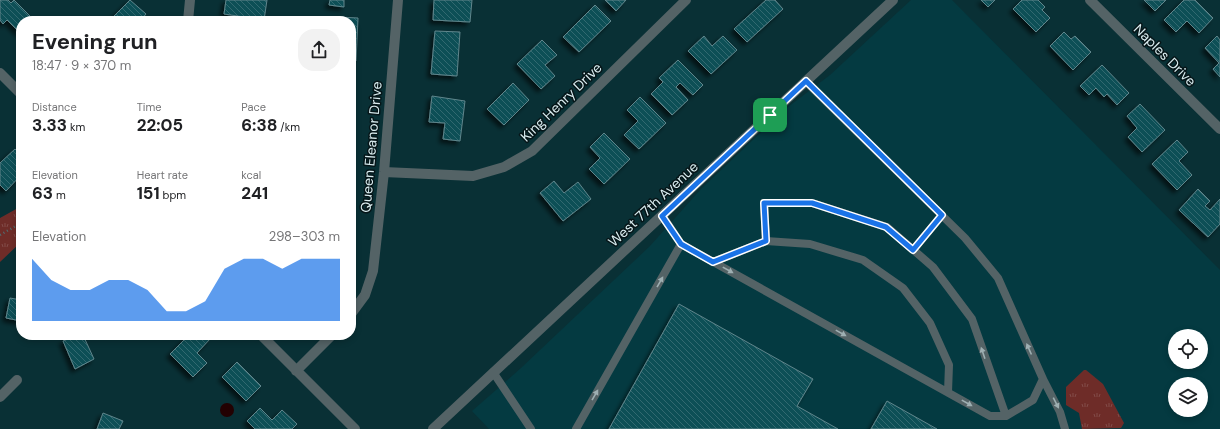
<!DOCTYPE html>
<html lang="en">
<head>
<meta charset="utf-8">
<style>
	:root { --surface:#fff; --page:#f2f2f2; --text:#202124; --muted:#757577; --accent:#1a73e8 }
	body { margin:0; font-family:"DM Sans",sans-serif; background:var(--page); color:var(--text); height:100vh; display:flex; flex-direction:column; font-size:15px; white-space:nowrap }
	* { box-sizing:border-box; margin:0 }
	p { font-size:13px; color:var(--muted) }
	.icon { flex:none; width:22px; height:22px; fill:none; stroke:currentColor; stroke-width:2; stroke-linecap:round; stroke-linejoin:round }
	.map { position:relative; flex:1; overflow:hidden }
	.sheet { position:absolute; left:16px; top:16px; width:340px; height:324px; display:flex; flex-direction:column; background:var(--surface); border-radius:16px; box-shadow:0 2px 6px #0003 }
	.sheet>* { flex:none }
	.controls { position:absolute; left:1168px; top:329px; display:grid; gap:8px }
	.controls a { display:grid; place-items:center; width:40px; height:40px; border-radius:50%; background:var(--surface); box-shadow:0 2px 6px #0003; font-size:20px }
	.pin { position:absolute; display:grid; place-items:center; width:34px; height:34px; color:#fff; margin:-17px; border-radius:8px; box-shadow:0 2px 6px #0006 }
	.round { display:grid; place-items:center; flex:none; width:42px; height:42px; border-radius:16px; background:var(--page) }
	.overview { display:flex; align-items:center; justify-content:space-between; height:68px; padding:0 16px }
	h1 { font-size:22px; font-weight:700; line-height:30px }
	.stats { display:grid; grid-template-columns:repeat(3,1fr); gap:6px; height:68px; padding:4px 16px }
	.stats div { display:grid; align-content:center }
	.stats b { font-size:17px; font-weight:700 }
	.stats small { font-size:11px; font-weight:400 }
	.stats p { font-size:11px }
	.chart { height:112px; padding:8px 16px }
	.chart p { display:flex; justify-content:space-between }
	.chart svg { width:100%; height:72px; margin-top:4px; fill:var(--accent); opacity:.7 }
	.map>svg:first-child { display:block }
	.built { fill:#043a41; fill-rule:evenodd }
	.park { fill:url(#park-tufts) }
	.water { fill:#230102 }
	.building { fill:url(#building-back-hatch); stroke:#60868c; filter:url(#shadow) }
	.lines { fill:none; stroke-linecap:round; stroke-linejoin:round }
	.path { stroke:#507074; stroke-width:2.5; stroke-dasharray:1 3; stroke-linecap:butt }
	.service { stroke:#546366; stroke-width:8 }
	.minor { stroke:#546366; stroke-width:10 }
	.tertiary { stroke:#546366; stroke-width:10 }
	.oneway { fill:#9eafb2 }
	.route-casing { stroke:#fff; stroke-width:8 }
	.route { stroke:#1a73e8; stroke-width:5 }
	.labels { text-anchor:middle; stroke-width:3; stroke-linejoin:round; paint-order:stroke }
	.street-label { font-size:14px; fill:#daedf0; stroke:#061518 }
</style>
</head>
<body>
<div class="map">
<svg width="1220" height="429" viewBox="0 0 1220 429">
	<defs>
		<pattern id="park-tufts" width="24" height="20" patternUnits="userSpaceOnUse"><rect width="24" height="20" fill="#6e2c28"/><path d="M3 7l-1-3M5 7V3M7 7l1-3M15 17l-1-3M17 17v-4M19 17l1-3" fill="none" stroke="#824b48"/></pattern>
		<pattern id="building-back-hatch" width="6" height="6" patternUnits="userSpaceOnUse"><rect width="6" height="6" fill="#0e4f57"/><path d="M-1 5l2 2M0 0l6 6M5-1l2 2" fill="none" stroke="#30696f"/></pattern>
		<filter id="shadow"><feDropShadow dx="-3.5" dy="3.5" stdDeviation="2" flood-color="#0009"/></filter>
	</defs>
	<rect width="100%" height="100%" fill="#093035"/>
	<path class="built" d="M911 0H952L1220 270V429H489L472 411 521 368 650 246 701 189 788 107 830 75ZM1175 336H1201V362H1175ZM1175 384H1201V410H1175Z"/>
	<path class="park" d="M18 208 21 212V242L0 262V218Z
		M1084 370H1086L1103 384 1124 423 1121 428 1082 429 1079 413 1066 405V387Z"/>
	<path class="water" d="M220 410a7 7 0 1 1 14 0a7 7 0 1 1-14 0Z"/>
	<path class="building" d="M0 0H8L11 3 14 0 35 21H21V34L7 20 3 24 0 20Z
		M130 0 146 14 140 21H109Z
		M226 0H267L264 20 224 14Z
		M330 0H344V7L329 5Z
		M434 0H472L470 22 433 20Z
		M605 0H626L616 11Z
		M766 0H775L783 9 747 42 734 29Z
		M981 0H995L988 7Z
		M1022 0H1038L1045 7 1042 10 1050 18 1036 32 1013 9Z
		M1144 0H1166L1155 11Z
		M1184 0H1195L1213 18 1199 33 1187 21 1176 32 1164 20Z
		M595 5 611 21 579 52 563 37Z
		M338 17 358 18 356 61H351V21H338Z
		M435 31 460 32 457 76 431 74Z
		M1064 32 1071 39 1075 36 1091 52 1073 70 1050 46Z
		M704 36 712 46 723 36 737 50 711 74 688 51Z
		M1217 36 1220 40V77L1213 69 1219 63 1205 48Z
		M542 40 557 55 545 65 555 76 541 89 517 64Z
		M678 60 703 85 693 95 680 83 676 87 688 100 672 115 651 94 663 82 659 78Z
		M1102 65 1129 93 1117 105 1107 94 1104 97 1096 88 1089 95 1080 86Z
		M351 81 354 82 353 100H351Z
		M513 83 529 100 504 125 487 109Z
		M432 96 465 101 460 141 443 139 445 123 429 122Z
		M640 97 666 123 639 149 624 135 638 121 627 110Z
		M1140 104 1165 130 1142 152 1128 137 1137 128 1127 116Z
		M604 133 630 159 604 184 589 169 600 158 590 147Z
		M1177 140 1188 152 1179 161 1192 175 1177 190 1152 164Z
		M15 149 21 155V175L6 191 0 185V163Z
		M554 181 564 193 578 182 591 199 563 221 540 193Z
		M1198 189 1210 201 1205 206 1210 210 1220 199V224L1208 237 1179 210Z
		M10 298 21 300V321L6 318Z
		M679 304 813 379 797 406 838 429H609Z
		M72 335H83L94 359 75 369 63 341 73 337Z
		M189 335H206L210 339 197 353 207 363 193 377 170 354Z
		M237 362 261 386 246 401 222 377Z
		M887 401 937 429H871Z
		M260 408 272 420 282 410 297 424 292 429H255L247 421Z
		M103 413 123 421 119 429H97Z"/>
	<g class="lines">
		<path class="path" d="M0 235 21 223"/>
		<path class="service" d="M662 215 681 244 990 416H1006L1033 400 1043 379 998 278 965 238 805 81
			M766 241 764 203H812L887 227 933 267 972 319 1006 416
			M913 250 942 215
			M713 262 766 241 810 244 863 260 903 288 930 323 949 365 948 392
			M493 372 531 429
			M1043 379 1060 412 1065 429
			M576 429 681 244"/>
		<path class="minor" d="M1090 0 1220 129
			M188 21 190 0
			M0 73 21 94
			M384 172 473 176 504 167 532 151 686 0
			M351 314 365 295 373 271 384 172 398 0
			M261 335 355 429
			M296 371 332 335
			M0 397 17 380"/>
		<path class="tertiary" d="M433 429 893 0"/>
	</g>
	<defs><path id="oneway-solid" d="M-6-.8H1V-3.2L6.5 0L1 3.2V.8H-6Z"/></defs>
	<g class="oneway">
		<use href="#oneway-solid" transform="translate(728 270) rotate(29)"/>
		<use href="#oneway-solid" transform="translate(660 282) rotate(-60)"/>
		<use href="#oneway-solid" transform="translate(841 333) rotate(29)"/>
		<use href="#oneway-solid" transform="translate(1029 349) rotate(-114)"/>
		<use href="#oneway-solid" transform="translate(983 353) rotate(-109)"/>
		<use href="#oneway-solid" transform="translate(595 395) rotate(-60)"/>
		<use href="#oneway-solid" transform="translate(967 403) rotate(29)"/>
		<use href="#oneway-solid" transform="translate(1056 403) rotate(63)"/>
	</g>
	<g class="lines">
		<g class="route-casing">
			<path id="route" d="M806 81 942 215 913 250 886 227 812 203H764L766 241 713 262 681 244 662 216Z"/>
		</g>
		<use href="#route" class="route"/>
	</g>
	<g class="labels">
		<g class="street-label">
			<text transform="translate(1165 55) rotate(45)" y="5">Naples Drive</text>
			<text transform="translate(561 102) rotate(-44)" y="5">King Henry Drive</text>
			<text transform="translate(371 147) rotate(-85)" y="5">Queen Eleanor Drive</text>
			<text transform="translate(653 204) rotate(-43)" y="5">West 77th Avenue</text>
		</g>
	</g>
</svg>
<div class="controls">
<a><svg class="icon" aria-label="locate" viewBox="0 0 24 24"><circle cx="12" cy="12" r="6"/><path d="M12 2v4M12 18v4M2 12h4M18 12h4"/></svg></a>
<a><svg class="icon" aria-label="layers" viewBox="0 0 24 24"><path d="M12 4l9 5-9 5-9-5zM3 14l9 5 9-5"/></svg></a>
</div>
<div class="pin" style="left:770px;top:115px;background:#1e9e55"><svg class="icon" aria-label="arrive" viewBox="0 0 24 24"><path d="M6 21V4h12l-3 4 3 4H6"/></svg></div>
<section class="sheet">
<div class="overview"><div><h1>Evening run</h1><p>18:47 · 9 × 370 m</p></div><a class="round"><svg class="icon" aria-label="share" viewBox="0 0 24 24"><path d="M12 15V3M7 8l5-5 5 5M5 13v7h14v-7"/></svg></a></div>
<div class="stats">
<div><p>Distance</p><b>3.33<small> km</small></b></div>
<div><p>Time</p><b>22:05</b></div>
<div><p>Pace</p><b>6:38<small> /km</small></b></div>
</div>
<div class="stats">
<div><p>Elevation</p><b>63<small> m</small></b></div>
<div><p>Heart rate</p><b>151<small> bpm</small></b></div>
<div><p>kcal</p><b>241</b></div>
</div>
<div class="chart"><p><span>Elevation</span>298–303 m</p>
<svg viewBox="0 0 160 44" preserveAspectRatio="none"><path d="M0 44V6L10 19L20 25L30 25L40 19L50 19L60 25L70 38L80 38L90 32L100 12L110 6L120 6L130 12L140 6L150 6L160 6V44z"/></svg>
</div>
</section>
</div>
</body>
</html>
